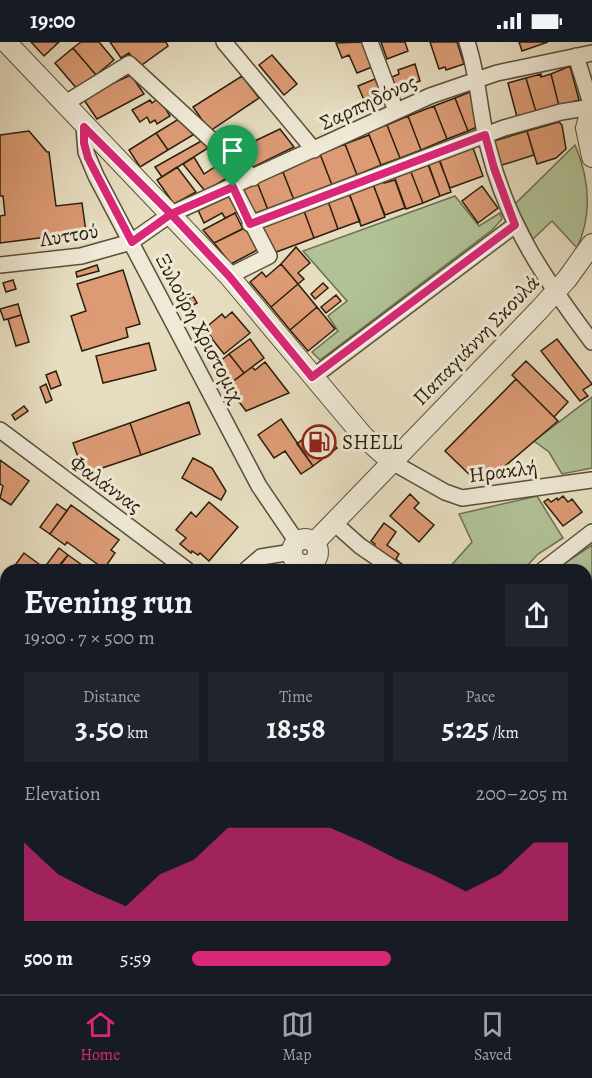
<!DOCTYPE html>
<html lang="en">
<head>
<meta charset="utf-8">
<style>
	:root { --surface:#171b24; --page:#20242c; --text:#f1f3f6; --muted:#9ea1a6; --line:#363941; --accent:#db2777 }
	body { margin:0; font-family:Alegreya,serif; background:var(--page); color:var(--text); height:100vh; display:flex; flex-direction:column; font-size:22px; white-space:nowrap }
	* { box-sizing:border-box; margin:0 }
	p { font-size:20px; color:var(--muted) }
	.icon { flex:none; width:33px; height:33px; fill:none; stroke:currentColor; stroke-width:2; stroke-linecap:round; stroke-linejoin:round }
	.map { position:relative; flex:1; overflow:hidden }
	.side { position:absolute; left:0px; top:522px; width:592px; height:430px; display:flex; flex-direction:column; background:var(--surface); border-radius:18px 18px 0 0; box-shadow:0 2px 4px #0004 }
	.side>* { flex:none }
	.pin { position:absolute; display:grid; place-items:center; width:51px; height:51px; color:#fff; margin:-62px -26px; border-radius:50% 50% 50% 0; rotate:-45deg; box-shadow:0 0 6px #0007 }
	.pin .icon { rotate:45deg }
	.round { display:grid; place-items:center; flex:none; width:63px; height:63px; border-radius:0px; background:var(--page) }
	.head { display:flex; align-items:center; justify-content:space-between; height:102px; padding:0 24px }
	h1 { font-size:33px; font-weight:600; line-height:45px }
	.metrics { display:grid; grid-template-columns:repeat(3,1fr); gap:9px; height:102px; padding:6px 24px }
	.metrics div { display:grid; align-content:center; border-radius:0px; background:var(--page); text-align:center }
	.metrics b { font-size:30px; font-weight:600 }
	.metrics small { font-size:16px; font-weight:400 }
	.metrics p { font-size:16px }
	.chart { height:168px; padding:12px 24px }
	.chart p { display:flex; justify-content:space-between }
	.chart svg { width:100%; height:108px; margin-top:6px; fill:var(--accent); opacity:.7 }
	ul { padding:0 24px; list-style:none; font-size:20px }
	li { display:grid; grid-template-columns:96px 72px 1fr; align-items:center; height:45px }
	li i { height:15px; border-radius:8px; background:var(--accent) }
	.status { display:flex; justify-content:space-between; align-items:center; height:42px; padding:0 30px; background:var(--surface); direction:ltr }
	.status svg { height:16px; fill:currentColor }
	.tabs { display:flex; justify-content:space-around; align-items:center; height:84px; border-top:2px solid var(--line); background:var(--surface); font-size:16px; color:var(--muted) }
	.tabs a { display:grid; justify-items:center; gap:3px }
	.tabs .on { color:var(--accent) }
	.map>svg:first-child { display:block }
	.green { fill:#b1c297; stroke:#6e7052; stroke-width:1.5 }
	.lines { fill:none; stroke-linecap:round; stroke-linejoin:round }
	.stream { stroke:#6d7c75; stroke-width:5 }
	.building { fill:#dc9b75; stroke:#2b1e0c; stroke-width:1.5 }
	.minor-casing { stroke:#5a4e39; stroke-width:18 }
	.tertiary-casing { stroke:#5a4e39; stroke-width:22 }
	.motorway-casing { stroke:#2b1e0c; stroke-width:32 }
	.minor { stroke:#efead7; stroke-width:15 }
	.tertiary { stroke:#efead7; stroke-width:20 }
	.motorway { stroke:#e4bf80; stroke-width:28 }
	.route-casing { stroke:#fff; stroke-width:12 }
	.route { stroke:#db2777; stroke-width:8 }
	.labels { text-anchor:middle; stroke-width:6; stroke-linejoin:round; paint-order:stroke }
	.street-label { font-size:21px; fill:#2b1e0c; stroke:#efead7 }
	.poi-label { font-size:21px; fill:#2b1e0c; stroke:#efead7; text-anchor:start }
</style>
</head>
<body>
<div class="status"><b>19:00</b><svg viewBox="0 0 49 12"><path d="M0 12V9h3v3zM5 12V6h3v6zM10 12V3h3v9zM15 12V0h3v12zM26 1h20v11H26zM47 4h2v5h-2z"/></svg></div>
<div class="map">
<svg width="592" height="952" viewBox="0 0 592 952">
	<rect width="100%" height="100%" fill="#e7dec1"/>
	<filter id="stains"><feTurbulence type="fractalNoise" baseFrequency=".00333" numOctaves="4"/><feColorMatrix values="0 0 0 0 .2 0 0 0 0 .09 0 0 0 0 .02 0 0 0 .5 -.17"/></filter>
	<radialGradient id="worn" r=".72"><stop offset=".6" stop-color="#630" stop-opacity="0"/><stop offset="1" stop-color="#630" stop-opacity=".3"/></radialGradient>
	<path class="green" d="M575 103C590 138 592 173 577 206L552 179 533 197 515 162Z
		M455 154 479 184 500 171 502 177 492 188 320 318 312 310 338 289 328 274 347 259 303 209Z
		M592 355V426L562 432 549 410 534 399Z
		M537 454 563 496 538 512 523 528H447L472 500 459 472Z
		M592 503V565L587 567 586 528H555Z
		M0 597 6 601V673L0 669Z
		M587 779 592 783V943L585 952H542L535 947 586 946Z"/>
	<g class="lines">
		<path class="stream" d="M450 946 455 952"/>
	</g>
	<path class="building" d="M31 0H59L44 14Z
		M81 0H99L114 18 96 33 73 6Z
		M110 0H166L168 4 139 25 129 11 121 16Z
		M362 0 372 25 357 31 349 13 342 16 336 1Z
		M381 0H405L408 9 387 17Z
		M430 0H457L464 22 446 28 445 25 439 27Z
		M519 0H548L522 9Z
		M73 6 96 33 78 48 55 21Z
		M272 13 297 42 284 53 259 23Z
		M415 22 420 39 396 47 392 35 399 32 398 28Z
		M570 24 579 58 559 64 551 32Z
		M541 32V35L551 32 559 64 536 70 526 36Z
		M131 33 144 52 97 77 82 55Z
		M242 34 259 56 210 89 193 65Z
		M526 36 536 70 517 75 508 41Z
		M375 37 384 58 367 65 358 44Z
		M470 50 479 84 468 89 455 56Z
		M159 56 170 74 157 82 155 78 150 81 147 75 140 80 132 68 150 58 152 61Z
		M455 56 468 89 447 97 434 64Z
		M434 64 447 97 421 108 408 74Z
		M408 74 421 108 400 116 387 83Z
		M182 75 193 93 168 108 156 91Z
		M559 80 562 83 566 107 556 116 537 122 527 89Z
		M387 83 400 116 381 123 368 90Z
		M280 87 294 105 253 125 236 108Z
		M29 89 47 110H49L56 164 82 161 86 190 0 201V174L5 173 3 154H0V93Z
		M527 89 534 113 499 124 491 100Z
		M156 91 168 108 140 125 129 108Z
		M369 93 381 123 357 133 345 102Z
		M203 98 208 106 162 135 155 125Z
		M345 102 357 133 332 143 320 112Z
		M473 106 483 134 450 146 439 118Z
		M320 112 332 143 294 158 283 130Z
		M222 113 239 129 205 149 183 122 194 115 204 132 219 122 216 117Z
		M439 116 451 150 440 154 427 120Z
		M427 118 440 154 423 161 409 125Z
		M177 125 196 150 174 162 157 138Z
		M409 125 423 161 406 167 393 131Z
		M283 130 294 158 268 168 257 140Z
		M382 136 384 141 395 138 405 166 385 173 372 140Z
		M372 139 385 175 361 184 348 148Z
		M257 140 268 168 249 176 238 148Z
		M482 144 498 166 478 181 462 159Z
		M231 151 240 169 225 176 222 171 204 181 198 168Z
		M349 152 360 179 338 187 328 159Z
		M328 159 338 187 314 196 304 169Z
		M304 169 314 196 271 212 260 184Z
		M235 171 243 187 214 201 203 188Z
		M248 184 259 207 231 222 214 201Z
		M296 205 310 221 298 231 304 237 298 242 281 222Z
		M281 222 298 242 271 265 250 240 262 230 266 235Z
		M97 223 99 229 77 235 76 230Z
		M123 228 140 282 126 286 128 295 82 309 71 274 86 269 77 242Z
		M13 238 16 247 6 250 3 241Z
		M323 241 328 246 315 257 311 252Z
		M298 242 317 265 290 288 271 265Z
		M336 253 341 259 326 271 321 265Z
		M193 254 197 261 186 267 182 260Z
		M18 262 21 273 4 278 0 267Z
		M317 265 335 287 308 309 290 288Z
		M232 270 250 291 224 312 204 287 222 272 225 276Z
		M21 273 29 300 16 304 8 277Z
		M201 283 212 296 205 302 194 288Z
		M250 297 264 316 244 331 229 312Z
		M557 297 592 342 583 348 588 354 580 359 541 309Z
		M149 301 156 328 103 341 96 314Z
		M229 312 244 331 227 344 213 325Z
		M526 319 568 360 554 375 512 333Z
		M265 320 289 351 246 369 227 344 252 325 255 328Z
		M56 329 61 343 51 347 46 333Z
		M516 337 558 379 491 436H473L445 409Z
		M46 342 52 358 46 361 40 345Z
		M189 360 200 392 141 413 130 381Z
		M24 364 28 369 15 378 12 373Z
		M281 377 313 424 301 432 285 409 274 416 258 393Z
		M130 381 141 413 84 432 73 401Z
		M319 384 337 406 313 424 297 402Z
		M193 416 212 426 226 449 221 458 182 436Z
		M0 418 29 439 11 463 0 456 3 444 0 442Z
		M410 452 419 461 414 466 434 483 419 500 390 474Z
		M563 454 568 460 572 457 582 470 563 484 544 460 548 457 551 460 557 456 558 458Z
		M209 460 238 485 209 519 200 511 198 513 192 509 191 511 180 502 186 496 176 488 191 470 196 475Z
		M57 462 67 469 50 492 40 485Z
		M71 463 119 498 111 508 115 511 104 527 67 500 65 503 50 492Z
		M384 481 396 490 387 503 399 512 396 517 409 528H401L371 506 375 502 371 499Z
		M59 506 68 513 55 528 47 522Z
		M24 511 47 528 13 526Z
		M68 513 89 528H57Z
		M592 568V590L586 592V571Z
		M592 600V624L586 626V602Z
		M0 673 6 677V716L0 711Z
		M0 720 6 724V753L0 761Z
		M271 946H371L375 952H279Z"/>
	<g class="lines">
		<g class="minor-casing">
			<path id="minor" d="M224 0 314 108
				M370 0 396 69
				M467 0C479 35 479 72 489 108 508 184 546 239 592 300
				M64 62 129 22 253 136
				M84 85 86 110 96 134 259 444 297 500
				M250 182 504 86 561 70 592 65 576 14
				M0 223 81 214 131 200 171 172 430 54 497 31 592 11
				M229 234 269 214 233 145
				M313 335 515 183
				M0 388 187 528
				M392 420 445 450 462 456 592 438
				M333 480 360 504 395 528
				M312 521 317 528
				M246 528 261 515 292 510
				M543 528 592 490
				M0 574 6 578
				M586 701 592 699
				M586 755 592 760
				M0 787 6 780
				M0 799 6 804
				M0 937 6 931
				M27 946 33 952
				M195 946 203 952
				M516 946 523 952"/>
		</g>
		<g class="tertiary-casing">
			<path id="tertiary" d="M6 0 229 234 364 395 392 420
				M592 65 586 86 592 115
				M292 510a13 13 0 1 1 26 0a13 13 0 1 1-26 0Z
				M314 501 539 268 567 237 592 202"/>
		</g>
		<g class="motorway-casing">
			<path id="motorway" d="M0 843 6 847
				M0 886 6 891
				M80 946 87 952
				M139 946 147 952"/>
		</g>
		<use href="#minor" class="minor"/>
		<use href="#tertiary" class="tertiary"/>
		<use href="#motorway" class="motorway"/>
	</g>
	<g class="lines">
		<g class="route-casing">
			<path id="route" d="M233 145 171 172 84 85V101L88 116 132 200 171 172 229 234 312 335 515 183 494 126 485 93 250 182 233 145"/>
		</g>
		<use href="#route" class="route"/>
	</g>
	<defs>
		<g id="fuel-ring" transform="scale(1.725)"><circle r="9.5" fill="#efead7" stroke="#8f2418" stroke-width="1.5"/><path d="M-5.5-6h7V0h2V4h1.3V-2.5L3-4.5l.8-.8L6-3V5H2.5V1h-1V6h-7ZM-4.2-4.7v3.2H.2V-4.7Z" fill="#8f2418"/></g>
	</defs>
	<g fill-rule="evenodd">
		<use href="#fuel-ring" x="319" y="400"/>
	</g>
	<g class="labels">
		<g class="street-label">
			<text transform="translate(368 60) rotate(-25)" y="7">Σαρπηδόνος</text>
			<text transform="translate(69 193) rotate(-9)" y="7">Λυττού</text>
			<text transform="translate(200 286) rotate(62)" y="7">Ξυλούρη Χριστομιχ</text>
			<text transform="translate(476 298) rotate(-46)" y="7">Παπαγιάννη Σκουλά</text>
			<text transform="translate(503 429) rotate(-7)" y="7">Ηρακλή</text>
			<text transform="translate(106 442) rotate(36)" y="7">Φαλάννας</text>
		</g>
		<g class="poi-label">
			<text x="342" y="407">SHELL</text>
		</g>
	</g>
	<rect width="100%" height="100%" filter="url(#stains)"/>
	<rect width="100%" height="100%" fill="url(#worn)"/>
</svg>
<div class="pin" style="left:233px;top:145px;background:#1e9e55"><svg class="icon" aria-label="arrive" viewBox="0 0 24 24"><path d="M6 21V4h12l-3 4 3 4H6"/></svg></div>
<section class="side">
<div class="head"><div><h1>Evening run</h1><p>19:00 · 7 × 500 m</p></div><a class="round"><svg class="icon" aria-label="share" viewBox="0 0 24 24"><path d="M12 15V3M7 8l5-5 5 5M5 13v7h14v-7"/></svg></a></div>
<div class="metrics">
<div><p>Distance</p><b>3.50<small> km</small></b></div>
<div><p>Time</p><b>18:58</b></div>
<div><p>Pace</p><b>5:25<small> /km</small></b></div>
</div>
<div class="chart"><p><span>Elevation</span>200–205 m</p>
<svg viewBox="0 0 160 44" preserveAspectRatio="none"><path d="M0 44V12L10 25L20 32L30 38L40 25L50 19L60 6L70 6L80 6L90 6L100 12L110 19L120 25L130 32L140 25L150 12L160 12V44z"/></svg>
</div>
<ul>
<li><b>500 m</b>5:59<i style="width:53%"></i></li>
</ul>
</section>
</div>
<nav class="tabs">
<a class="on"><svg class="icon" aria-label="home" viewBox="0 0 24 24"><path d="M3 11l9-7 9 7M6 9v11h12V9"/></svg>Home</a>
<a><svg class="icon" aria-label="map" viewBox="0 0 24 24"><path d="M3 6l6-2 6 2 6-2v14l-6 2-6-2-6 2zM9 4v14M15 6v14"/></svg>Map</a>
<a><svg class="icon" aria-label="saved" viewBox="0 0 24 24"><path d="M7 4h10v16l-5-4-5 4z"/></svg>Saved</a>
</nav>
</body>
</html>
